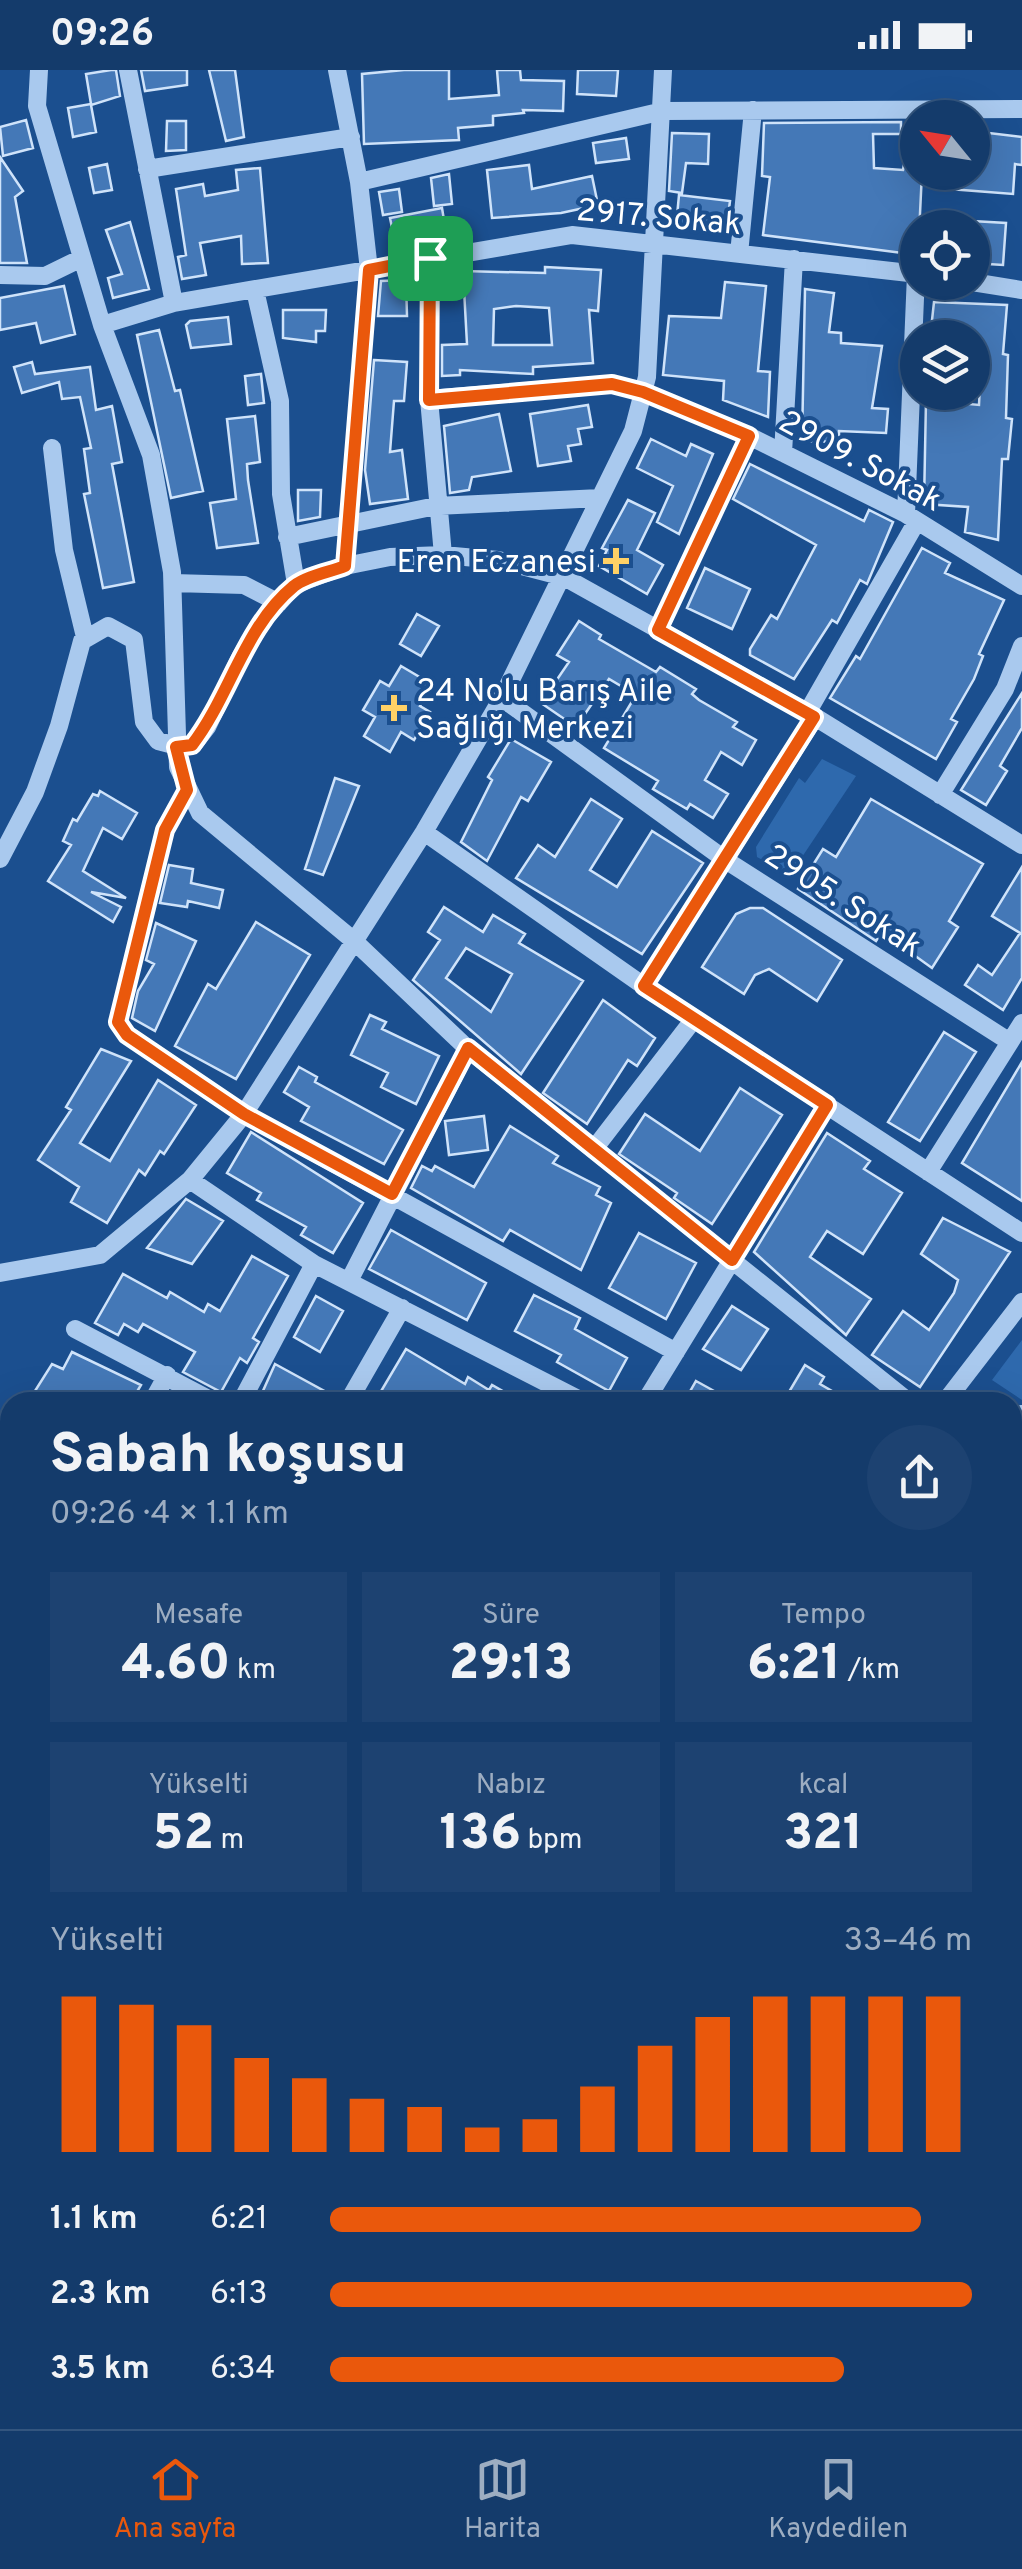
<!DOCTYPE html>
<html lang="tr">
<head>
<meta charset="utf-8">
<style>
	:root { --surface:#143b6b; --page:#1d4271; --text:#f1f3f6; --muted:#9dadc1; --line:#33557e; --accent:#ea580c }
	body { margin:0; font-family:Overpass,sans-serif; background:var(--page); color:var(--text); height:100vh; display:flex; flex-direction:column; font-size:38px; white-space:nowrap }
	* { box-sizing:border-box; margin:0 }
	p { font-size:32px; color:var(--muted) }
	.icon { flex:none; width:55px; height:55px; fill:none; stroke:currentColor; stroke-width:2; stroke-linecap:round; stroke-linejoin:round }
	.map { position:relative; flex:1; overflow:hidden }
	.sheet { position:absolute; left:0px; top:1322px; width:1022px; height:1038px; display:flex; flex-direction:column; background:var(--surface); border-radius:30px 30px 0 0; box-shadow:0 10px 40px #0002,0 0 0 2px var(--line) }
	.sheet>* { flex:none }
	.needle { width:65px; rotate:300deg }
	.tools { position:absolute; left:900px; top:30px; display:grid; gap:20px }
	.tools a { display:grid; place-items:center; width:90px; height:90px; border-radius:50%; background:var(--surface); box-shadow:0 10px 40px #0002,0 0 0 2px var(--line); font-size:50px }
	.pin { position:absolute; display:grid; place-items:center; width:85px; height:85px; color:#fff; margin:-42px; border-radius:20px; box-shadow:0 5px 15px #0006 }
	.round { display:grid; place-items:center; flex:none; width:105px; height:105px; border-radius:52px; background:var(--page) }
	.summary { display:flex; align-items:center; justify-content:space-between; height:170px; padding:0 50px }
	h1 { font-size:55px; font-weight:800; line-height:75px }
	.metrics { display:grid; grid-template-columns:repeat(3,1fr); gap:15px; height:170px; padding:10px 50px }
	.metrics div { display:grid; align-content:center; border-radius:0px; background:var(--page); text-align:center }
	.metrics b { font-size:50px; font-weight:800 }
	.metrics small { font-size:28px; font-weight:400 }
	.metrics p { font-size:28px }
	.chart { height:280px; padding:20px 50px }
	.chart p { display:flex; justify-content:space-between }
	.chart svg { width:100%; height:180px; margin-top:10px; stroke:var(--accent); stroke-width:6 }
	ul { padding:0 50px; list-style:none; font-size:32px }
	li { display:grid; grid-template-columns:160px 120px 1fr; align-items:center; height:75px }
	li i { height:25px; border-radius:12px; background:var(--accent) }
	.status { display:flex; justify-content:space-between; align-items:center; height:70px; padding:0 50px; background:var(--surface); direction:ltr }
	.status svg { height:28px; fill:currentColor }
	.menu { display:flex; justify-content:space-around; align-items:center; height:140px; border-top:2px solid var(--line); background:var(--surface); font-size:28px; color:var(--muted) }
	.menu a { display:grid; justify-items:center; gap:5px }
	.menu .current { color:var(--accent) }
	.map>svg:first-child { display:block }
	.green { fill:#2e69ad }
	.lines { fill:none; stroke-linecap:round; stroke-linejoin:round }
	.canal { stroke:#3c6290; stroke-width:20 }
	.building { fill:#4478b7; stroke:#cfe3fa; stroke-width:2.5; fill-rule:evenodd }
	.minor { stroke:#a9c9ee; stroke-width:18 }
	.route-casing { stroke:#fff; stroke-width:20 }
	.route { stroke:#ea580c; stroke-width:12 }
	.poi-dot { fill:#ffd166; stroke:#1b4f8f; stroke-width:4 }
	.labels { text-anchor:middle; stroke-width:8; stroke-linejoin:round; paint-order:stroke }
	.street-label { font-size:32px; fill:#fff; stroke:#1b4f8f }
	.poi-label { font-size:32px; fill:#fff; stroke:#1b4f8f; text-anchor:end }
</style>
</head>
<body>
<div class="status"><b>09:26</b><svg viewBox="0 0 49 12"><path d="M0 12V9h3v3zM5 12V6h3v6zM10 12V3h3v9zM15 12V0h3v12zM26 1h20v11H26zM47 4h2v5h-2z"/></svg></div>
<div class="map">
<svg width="1022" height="2359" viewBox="0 0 1022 2359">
	<rect width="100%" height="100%" fill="#1b4f8f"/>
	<path class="green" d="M822 689 856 706 790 805 757 787 756 777 799 708 805 713Z
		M1022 1270V1330L992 1310Z"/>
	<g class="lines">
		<path class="canal" d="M1012 1749 1022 1731
			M498 2359 510 2350"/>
	</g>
	<path class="building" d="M111 0H116L120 26 91 35 96 62 73 67 68 38 91 34 86 4Z
		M141 0H187V15L145 21Z
		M209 0H235L244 67 226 71Z
		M404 0H449V29L499 25 497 0H520L521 10 564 11 563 41 523 40 524 43 493 46V55L458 58 459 70 364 74 362 4Z
		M578 0H618L616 26 577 24Z
		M26 50 33 78 3 86 0 57Z
		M167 51H186V80L166 81Z
		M901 52V64H873L874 98 903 100 909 66 918 67V102H922L918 185 763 165 770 107 762 106 764 53Z
		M972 61 1022 67V95L1015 94 1013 124 950 119 951 102H972Z
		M672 63 709 64 708 94 686 93 682 123 669 121Z
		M626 68 629 89 596 93 593 73Z
		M0 87 23 121 15 127 27 193H0Z
		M107 94 112 120 94 123 89 98Z
		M529 95 532 119 592 106 598 135 561 143 492 148 487 100Z
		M260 98 268 193 242 194 241 166 200 173 206 205 182 209 178 187 186 185 176 119 203 114 205 126 238 120 236 100Z
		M449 104 452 134 434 136 431 108Z
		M399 119 402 142 383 145 379 122Z
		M679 125 730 131 726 162 676 157Z
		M442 138 446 162 395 172 390 148Z
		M972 151 1006 153 1003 195 972 193Z
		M130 152 149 219 113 228 108 208 122 204 106 160Z
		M545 197 601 200 598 241 589 240 593 293 533 297V304L460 300V305L442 306V275L467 274 463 201 545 203ZM516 236 549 238 552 275H493L494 239Z
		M406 210 407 246H378L381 211Z
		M725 212 766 216 758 301 770 302 768 347 723 330 724 311 663 305 669 246 721 248Z
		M64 216 75 264 41 273 36 253 0 260V228Z
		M805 219 834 223 829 262 841 263V273L882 276 872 338 888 339 886 363 839 361V372L802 371Z
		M934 232 1007 235 1003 284 1008 285 1006 348 1012 349 1008 389H1002L998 470 965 462 968 437 924 434 926 330 979 335 982 272 979 268H930Z
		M283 240H326L325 261H316V272L283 268Z
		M228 247 231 274 191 278 186 255 190 251Z
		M159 260 175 321 180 320 203 421 171 428 137 265Z
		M374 290 407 292 404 331H394L390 382 402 380 408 429 370 434 365 400Z
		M32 292 35 304 90 297 96 340 112 336 122 392 112 394 134 512 103 518 84 424 90 423 84 379 91 378 80 327 62 329 59 312 22 323 14 297Z
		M261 304 264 333 248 335 245 306Z
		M588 335 592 357 578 359 581 374 568 376 571 391 538 396 530 344Z
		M499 344 511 401 472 407 469 420 450 423 444 356Z
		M255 346 260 392 247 394 248 410 258 473 217 478 210 433 236 429 227 349Z
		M651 369 686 386 691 374 713 384 679 464 657 452 673 416 637 398Z
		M750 394 864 451 869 440 893 452 867 514 860 510 837 553 832 550 794 609 750 585V579L771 545 777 549 816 475 733 429Z
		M298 420H321L320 447 298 451Z
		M628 430 655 443 637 480 663 495 647 524 599 496 607 480 602 478Z
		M922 478 950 493 945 503 1004 530 979 584 983 586 974 609 951 649 957 652 936 689 830 628 856 586 860 589Z
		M705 498 750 519 732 559 687 538Z
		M417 544 439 556 421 586 400 574Z
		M579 551 601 565 599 569 656 602 660 597 696 619 692 624 699 630 737 652 733 657 756 670 742 695 721 682 705 710 728 724 713 748 690 734 687 739 653 719 658 711 604 678 636 625 609 609 576 657 541 633 569 592 557 585Z
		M401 596 433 615 420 636 430 642 414 670 401 662 390 682 364 666 375 647 363 640 380 611 389 616Z
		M1022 623V658L1000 696 1007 701 986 735 961 720Z
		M511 669 551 692 528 731 521 727 487 791 461 772 492 710 488 707Z
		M335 708 359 716 323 805 305 799Z
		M100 721 137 743 122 769 103 758 83 801 126 828 91 822 121 837 113 852 48 811 71 775 63 771 73 749 77 751 93 724 98 726Z
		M591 729 622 749 590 800 617 817 652 761 703 793 642 884 516 808 538 775 555 787Z
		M871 729 983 794 949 851 958 857 932 898 882 862 876 871 798 819 823 779 836 787Z
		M169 795 193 799 191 813 223 820 219 838 188 831 187 837 160 833Z
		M1022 797V908L1003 940 965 915 978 895 992 905 1020 863 992 846Z
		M444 837 483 862 493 845 525 864 519 873 583 911 521 1004 413 910 440 870 428 862ZM466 878 512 904 491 942 446 908Z
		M750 838H763L842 890 817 931 769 899 755 905 744 924 702 897 736 844Z
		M256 852 310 885 236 1009 175 976 208 914 216 919Z
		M156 853 196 871 155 961 132 948 138 921 154 894 146 890Z
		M603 930 655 968 637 996 628 990 587 1054 543 1023Z
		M370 945 386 952 382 959 439 986 416 1034 381 1017 388 1003 351 985Z
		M944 962 976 982 920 1071 888 1052Z
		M101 979 131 991 80 1073 110 1091 158 1010 196 1035 164 1084 160 1081 145 1105 139 1100 107 1153 71 1132 79 1117 38 1090 71 1040 66 1037Z
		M1022 992V1131L962 1093Z
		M299 997 317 1007 315 1012 403 1060 384 1094 301 1051 309 1037 284 1022Z
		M740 1018 782 1045 712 1154 674 1128 677 1123 619 1084 645 1044 700 1081Z
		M484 1046 488 1080 449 1085 445 1051Z
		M510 1056 558 1086 553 1093 600 1117 596 1125 611 1133 581 1200 510 1160 503 1171 411 1118 422 1096 432 1101 435 1096 474 1117Z
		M251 1062 363 1133 333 1183 301 1165 306 1157 257 1130 261 1123 227 1103Z
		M827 1063 870 1091 864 1099 902 1123 863 1184 827 1161 810 1187 871 1229 846 1265 754 1182Z
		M186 1129 223 1151 192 1194 147 1178Z
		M943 1148 1010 1182 920 1317 872 1285 903 1241 929 1260 954 1223 958 1210 921 1184Z
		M391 1160 486 1213 467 1250 369 1199Z
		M639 1163 696 1193 666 1249 609 1218Z
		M252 1186 288 1206 253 1268 259 1272 247 1293 240 1288 221 1322 183 1302 195 1282 143 1254 138 1262 124 1254 118 1265 95 1253 123 1204 167 1228 170 1222 204 1242 208 1234 220 1241Z
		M534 1225 580 1248 575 1259 627 1288 609 1321 557 1292 561 1285 515 1261Z
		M316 1226 343 1241 320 1282 294 1267Z
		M732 1236 768 1259 741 1300 703 1279Z
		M406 1279 465 1314 468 1307 489 1320 492 1315 522 1332H385L377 1328Z
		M72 1282 141 1315 131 1332H28L52 1294 63 1299Z
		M275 1294 337 1328 336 1332H258Z
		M805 1295 824 1307 820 1314 851 1332H783Z
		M696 1311 734 1332H684Z"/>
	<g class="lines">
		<path class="minor" d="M39 0 37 36 102 255 151 385 172 502 178 697 200 743 353 870 468 979 909 1332
			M128 0 174 233
			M337 0 359 112 369 200 345 496
			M147 99 351 67
			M359 112 663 41 1022 39
			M739 184 753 40
			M430 188 429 329 443 485
			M0 205 45 206 82 188
			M972 212 1022 220
			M255 220 280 331 281 424 296 514
			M102 255 174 233 572 165 918 204
			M429 329 612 314 643 322 749 366 906 444 1022 516
			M52 378 64 480 85 567
			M783 383 794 189
			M906 444 916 204
			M287 467 436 436 600 428
			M173 513 244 515 279 533
			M658 560 749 366
			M502 628 727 791 1010 972
			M807 643 917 451
			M187 720 165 759 118 952 127 965 244 1044 676 1282
			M940 725 1005 619 1022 576
			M424 762 644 916 1022 1163
			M0 789 35 722 59 656 82 571 108 556 134 570 144 652 158 671 181 677 193 675 207 657 241 586 264 549 296 514 345 496 390 487 443 485 498 490 564 507 815 647 1022 775
			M644 916 815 647
			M594 1079 694 949
			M928 1102 1022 953
			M190 1110 314 1194 584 1332
			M0 1203 100 1185 190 1110 244 1044 424 762 502 628 633 361 647 307 663 0
			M349 1211 468 979
			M75 1259 214 1332
			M152 1332 167 1305
			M241 1332 314 1194
			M348 1332 402 1238
			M645 1332 827 1035
			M945 1332 1022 1232
			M1012 1345 1022 1344
			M0 1618 10 1607
			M1012 1624 1022 1629
			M1012 1700 1022 1681
			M1012 1799 1022 1781
			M0 1901 10 1889
			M1012 2116 1022 2127
			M0 2155 10 2148
			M1012 2186 1022 2198
			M551 2359 562 2350"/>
	</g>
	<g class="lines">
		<g class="route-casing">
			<path id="route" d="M430 188 429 330 612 314 643 322 749 366 658 560 814 647 644 916 827 1035 732 1190 468 978 392 1124 244 1044 127 965 118 952 165 760 187 720 176 677 192 675C230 626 244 557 294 516 307 506 330 502 345 496L369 200Z"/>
		</g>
		<use href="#route" class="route"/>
	</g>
	<g class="poi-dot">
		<path d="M611 476h10v10h10v10h-10v10h-10v-10h-10v-10h10z"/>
		<path d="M389 623h10v10h10v10h-10v10h-10v-10h-10v-10h10z"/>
	</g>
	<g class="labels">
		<g class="street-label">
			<text transform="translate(659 146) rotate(5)" y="11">2917. Sokak</text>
			<text transform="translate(861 390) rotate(28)" y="11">2909. Sokak</text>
			<text transform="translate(844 830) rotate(33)" y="11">2905. Sokak</text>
		</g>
		<g class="poi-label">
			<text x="596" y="502">Eren Eczanesi</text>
			<text x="416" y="631" text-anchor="start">24 Nolu Barış Aile<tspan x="416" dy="37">Sağlığı Merkezi</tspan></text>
		</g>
	</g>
</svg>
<div class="tools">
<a><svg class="needle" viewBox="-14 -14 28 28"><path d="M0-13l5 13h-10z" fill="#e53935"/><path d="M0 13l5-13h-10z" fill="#9dadc1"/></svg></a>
<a><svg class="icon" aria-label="locate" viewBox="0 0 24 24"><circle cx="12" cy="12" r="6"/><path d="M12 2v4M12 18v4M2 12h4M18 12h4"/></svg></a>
<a><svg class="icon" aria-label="layers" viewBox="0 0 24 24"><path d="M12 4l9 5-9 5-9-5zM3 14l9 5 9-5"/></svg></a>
</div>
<div class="pin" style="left:430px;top:188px;background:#1e9e55"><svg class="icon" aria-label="arrive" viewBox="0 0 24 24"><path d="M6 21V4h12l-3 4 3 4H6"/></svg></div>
<section class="sheet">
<div class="summary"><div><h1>Sabah koşusu</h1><p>09:26 · 4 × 1.1 km</p></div><a class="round"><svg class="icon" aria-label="share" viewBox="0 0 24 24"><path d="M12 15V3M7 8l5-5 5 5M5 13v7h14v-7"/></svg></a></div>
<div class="metrics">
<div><p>Mesafe</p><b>4.60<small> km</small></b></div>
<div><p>Süre</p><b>29:13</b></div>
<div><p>Tempo</p><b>6:21<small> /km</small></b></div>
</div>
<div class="metrics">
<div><p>Yükselti</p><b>52<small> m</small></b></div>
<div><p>Nabız</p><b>136<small> bpm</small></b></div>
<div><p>kcal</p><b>321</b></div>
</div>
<div class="chart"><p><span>Yükselti</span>33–46 m</p>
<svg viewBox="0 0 160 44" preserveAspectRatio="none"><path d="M5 44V6M15 44V8M25 44V13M35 44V21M45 44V26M55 44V31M65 44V33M75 44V38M85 44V36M95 44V28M105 44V18M115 44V11M125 44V6M135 44V6M145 44V6M155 44V6"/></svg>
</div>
<ul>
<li><b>1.1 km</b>6:21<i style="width:92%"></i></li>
<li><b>2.3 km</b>6:13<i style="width:100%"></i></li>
<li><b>3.5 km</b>6:34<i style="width:80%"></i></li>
</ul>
</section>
</div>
<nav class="menu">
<a class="current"><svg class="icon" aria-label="home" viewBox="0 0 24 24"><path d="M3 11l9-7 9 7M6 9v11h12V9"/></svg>Ana sayfa</a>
<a><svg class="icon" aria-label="map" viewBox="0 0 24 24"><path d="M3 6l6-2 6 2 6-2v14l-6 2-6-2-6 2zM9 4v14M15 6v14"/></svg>Harita</a>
<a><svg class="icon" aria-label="saved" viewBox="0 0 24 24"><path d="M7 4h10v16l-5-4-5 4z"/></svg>Kaydedilen</a>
</nav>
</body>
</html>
